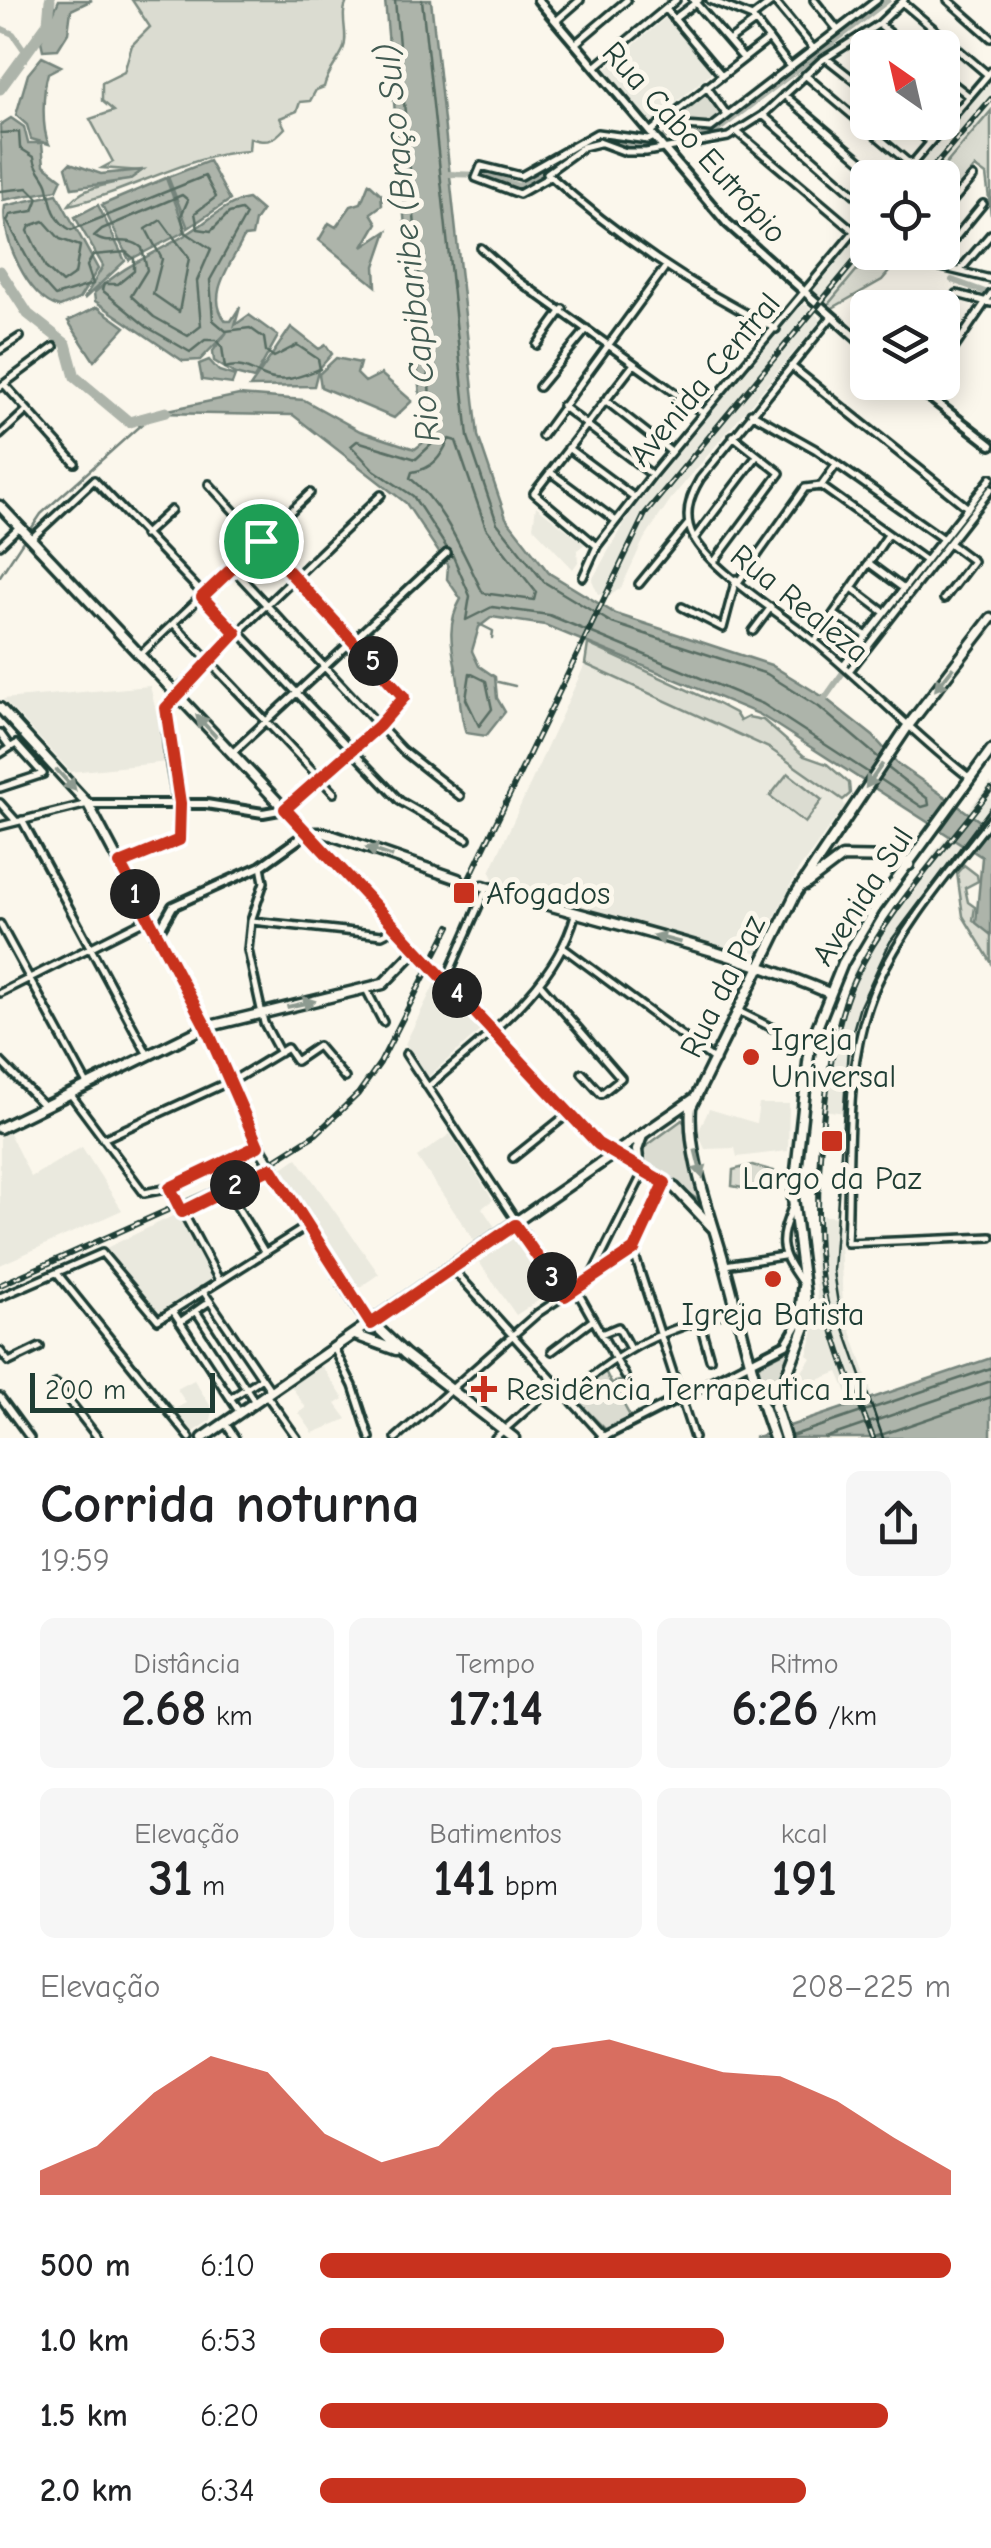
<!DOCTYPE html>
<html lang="pt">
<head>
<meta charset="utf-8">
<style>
	:root { --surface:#fff; --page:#f6f6f6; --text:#202124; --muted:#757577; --accent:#c8321e }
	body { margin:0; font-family:"Comic Neue",sans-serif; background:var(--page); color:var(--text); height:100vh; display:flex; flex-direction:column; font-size:38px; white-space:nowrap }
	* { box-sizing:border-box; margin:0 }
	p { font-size:32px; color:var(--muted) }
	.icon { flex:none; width:55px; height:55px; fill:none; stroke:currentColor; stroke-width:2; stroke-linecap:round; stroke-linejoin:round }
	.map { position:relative; height:1438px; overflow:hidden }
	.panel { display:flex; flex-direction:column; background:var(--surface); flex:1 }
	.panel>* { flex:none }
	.needle { width:65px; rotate:326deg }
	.buttons { position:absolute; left:850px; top:30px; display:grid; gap:20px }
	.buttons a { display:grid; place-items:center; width:110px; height:110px; border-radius:15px; background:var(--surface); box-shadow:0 5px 25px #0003; font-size:50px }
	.scale { position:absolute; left:30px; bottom:25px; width:185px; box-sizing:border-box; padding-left:10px; border:5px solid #1f3d34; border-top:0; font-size:28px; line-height:35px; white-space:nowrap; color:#1f3d34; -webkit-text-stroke:8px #fbf7ec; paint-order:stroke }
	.pin { position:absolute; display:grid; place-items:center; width:85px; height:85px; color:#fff; margin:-42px; border:5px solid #fff; border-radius:50%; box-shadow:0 2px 10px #0007 }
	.km { position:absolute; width:50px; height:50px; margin:-25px; border-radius:50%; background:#222; color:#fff; font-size:28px; line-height:50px; text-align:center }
	.round { display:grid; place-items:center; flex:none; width:105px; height:105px; border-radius:15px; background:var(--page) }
	.summary { display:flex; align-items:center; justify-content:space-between; height:170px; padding:0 40px }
	h1 { font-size:55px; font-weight:600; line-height:75px }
	.stats { display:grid; grid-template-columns:repeat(3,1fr); gap:15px; height:170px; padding:10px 40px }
	.stats div { display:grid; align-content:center; border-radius:15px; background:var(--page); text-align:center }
	.stats b { font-size:50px; font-weight:600 }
	.stats small { font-size:28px; font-weight:400 }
	.stats p { font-size:28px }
	.chart { height:280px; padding:20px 40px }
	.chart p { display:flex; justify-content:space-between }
	.chart svg { width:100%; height:180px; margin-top:10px; fill:var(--accent); opacity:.7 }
	ul { padding:0 40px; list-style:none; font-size:32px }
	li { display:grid; grid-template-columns:160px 120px 1fr; align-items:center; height:75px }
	li i { height:25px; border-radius:12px; background:var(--accent) }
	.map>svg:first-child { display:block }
	.built { fill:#eae9de }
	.green { fill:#dbdcd1; stroke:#7d8c82; stroke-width:2.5 }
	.water { fill:#adb4aa; stroke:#74847b; stroke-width:2.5 }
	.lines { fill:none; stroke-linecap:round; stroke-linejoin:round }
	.shore { stroke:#586d63; stroke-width:2.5 }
	.stream { stroke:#74847b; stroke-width:2.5 }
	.canal { stroke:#adb4aa; stroke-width:6 }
	.river { stroke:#adb4aa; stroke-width:11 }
	.primary-tunnel { stroke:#cfd2c7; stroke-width:8; stroke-dasharray:8 4; stroke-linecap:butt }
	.minor-casing { stroke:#1f3d34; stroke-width:12 }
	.tertiary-casing { stroke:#1f3d34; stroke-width:14 }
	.secondary-casing { stroke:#1f3d34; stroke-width:14 }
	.primary-casing { stroke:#1f3d34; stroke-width:15 }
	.trunk-casing { stroke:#1f3d34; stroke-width:15 }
	.minor { stroke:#fbf7ec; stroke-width:5 }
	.tertiary { stroke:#fbf7ec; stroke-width:6 }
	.secondary { stroke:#fbf7ec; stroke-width:6 }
	.primary { stroke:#fbf7ec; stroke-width:8 }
	.trunk { stroke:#fbf7ec; stroke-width:8 }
	.tram { stroke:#1f3d34; stroke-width:2.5 }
	.rail-casing { stroke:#1f3d34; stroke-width:6 }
	.rail { stroke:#fbf7ec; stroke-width:2.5; stroke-dasharray:8; stroke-linecap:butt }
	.oneway { fill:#8d9a90 }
	.route-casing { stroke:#fff; stroke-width:20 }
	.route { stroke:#c8321e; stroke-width:12 }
	.poi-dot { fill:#c8321e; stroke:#fbf7ec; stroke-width:4 }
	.labels { text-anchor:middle; stroke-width:10; stroke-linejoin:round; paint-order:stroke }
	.street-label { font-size:32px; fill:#1f3d34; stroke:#fbf7ec }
	.poi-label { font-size:32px; fill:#1f3d34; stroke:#fbf7ec; text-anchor:start }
	.water-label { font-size:35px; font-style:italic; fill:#425b52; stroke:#fbf7ec }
</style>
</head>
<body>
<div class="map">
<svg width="991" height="1438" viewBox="0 0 991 1438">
	<rect width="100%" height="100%" fill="#fbf7ec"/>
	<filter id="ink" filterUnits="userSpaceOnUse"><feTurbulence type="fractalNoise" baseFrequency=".01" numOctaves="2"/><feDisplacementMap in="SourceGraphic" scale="20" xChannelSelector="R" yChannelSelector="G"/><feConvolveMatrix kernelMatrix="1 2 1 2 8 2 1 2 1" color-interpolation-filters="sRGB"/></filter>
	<g filter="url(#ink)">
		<path class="built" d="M665 18 712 72 652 123 606 69Z
			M991 77V215L986 175 975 167 943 206 942 178H905Z
			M867 220 868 252 905 253 882 280 829 310 807 288Z
			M798 304 807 305 821 320 671 499 644 539 621 588 608 597 598 594 592 580 643 489Z
			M536 506 585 544 577 550 578 562 573 569 533 527Z
			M585 664 769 748 843 800 845 806 799 869 757 952 732 953 495 883 490 872Z
			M150 686 168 762 71 772 3 699Z
			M991 782V811L907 922 866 1002 845 1113 823 1110 831 1034 854 969 936 850Z
			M436 981 482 1029 428 1077 405 1044Z
			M759 1104H789L788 1151 737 1157 735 1148 705 1149 698 1133 709 1109 756 1123Z
			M8 1131 31 1177 82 1147 122 1210 0 1265V1135Z
			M450 1134 493 1200 482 1208 495 1227 475 1242 417 1157Z
			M297 1158 379 1274 357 1289 280 1170Z
			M177 1214 217 1280 155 1323 102 1250Z
			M816 1215 839 1217 843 1308 870 1387 871 1396 851 1402 838 1372 808 1384 801 1373 811 1358 807 1355 819 1313 813 1251Z
			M519 1234 558 1288 516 1315 479 1262Z
			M319 1362 344 1399 336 1404 347 1419 313 1433 299 1413 306 1408 289 1383Z
			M194 1380 213 1410 211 1420 191 1433 173 1410 186 1403 177 1389Z"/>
		<path class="green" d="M132 0H348C338 16 350 35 343 50 337 63 327 73 324 87L316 90 310 101 300 102 297 111 280 118 285 128C273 141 268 144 250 138L249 151C188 154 131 192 69 205 86 180 119 189 141 171L102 168 113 162 90 119 114 111 102 101V83L124 72 132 45 150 27Z
			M704 87 727 118 709 128 661 122Z
			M991 111V215L986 175 975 167 943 206 942 178 935 177Z
			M871 253H905L882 280 829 310 826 307Z
			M588 644 716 703 735 713 740 721 748 717 763 720 804 756 827 764 849 783 850 794 843 800 769 748 585 664Z
			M788 773 822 800 805 823 770 796Z
			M964 865 977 875 978 881 965 888 968 902 975 907 973 920 991 932V962L963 916 957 873Z
			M682 1120 686 1125 706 1205 641 1162V1150Z
			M752 1165 774 1171 778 1185C761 1189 747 1190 732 1186L733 1170Z
			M797 1337 769 1411 755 1367 784 1352Z
			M604 1369 611 1383 624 1380 629 1391 619 1396 631 1418 606 1430 574 1398Z"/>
		<path class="water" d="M59 0H92L71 10 68 33 58 49 43 50 41 41Z
			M385 0H431L478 436 506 518 549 573 616 614 771 665 825 698 873 736 898 764 991 829V935L976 923 982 857 759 714 545 625 492 617 479 627 472 651 479 666 495 677 497 698 505 712 486 736 466 733C458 709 461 692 456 669 451 644 447 623 461 599L447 579 448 566 406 503 293 415 154 413 239 395 304 400 360 431 415 449 424 442Z
			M42 57 61 66 48 73C43 90 41 129 49 144L31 139 27 125 16 115 28 74Z
			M11 118 24 127 28 143H42L44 165 62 179 57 190 3 200 0 125Z
			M209 161 230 200 188 228 168 177Z
			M70 163 101 174 143 170 129 180 72 188 66 167Z
			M166 178 186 231 129 260 102 205Z
			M369 183 381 194 382 205 371 213 377 223 363 247 387 231 375 266 376 286 319 240 329 223 336 227 351 206 361 203Z
			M57 194 98 269 79 299 60 307C28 301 0 235 5 206Z
			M248 199 262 211 255 221 252 236 244 237C233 262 204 295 226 321H231L240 307 235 325 249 315 278 336 254 379 235 374 214 361 213 351 227 332 200 360 183 361 95 301 94 293C127 263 151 256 187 234 207 223 226 202 248 199Z
			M98 205 125 261 84 299 103 266 75 217Z
			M97 307 125 327 94 361 68 321Z
			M291 327 319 349 326 345 332 354 318 370 314 386 250 387Z
			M336 358 360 363 357 374 365 382 381 374 412 401 394 418 321 387 319 374Z
			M209 360 219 371 235 376 232 384 202 380 199 364Z
			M991 1358V1438H754Z"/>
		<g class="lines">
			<path class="shore" d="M395 0 434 442 416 459 357 441 351 446 374 470 413 496 447 548
				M422 0 468 437 497 523 544 582 612 623 767 674 819 707 879 758
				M0 133 19 132 20 148 34 157C35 170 46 176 48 187 51 204 54 221 71 230L205 176 216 197 195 213 198 229 211 231 229 213 241 210 246 215 210 280 213 320 226 331 250 328 264 338 266 351 274 357 297 345 318 359 320 369C304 375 283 385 264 376 250 370 241 363 225 368L222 347 216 340H205L190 352 147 327 102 290 104 284H118L134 271V259L126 252 93 255 87 266 93 284 55 296 37 276 7 221 10 215 33 211 38 198 28 188 0 191
				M182 195 188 200 181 216 185 232 211 249 197 281 201 326 188 336 154 317 131 296 147 270 142 248C126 234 108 248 94 236L102 229Z
				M161 220 189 258 179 312 153 294 162 259 146 229Z
				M44 221 60 239 80 246 75 274 62 283 46 268 28 231 30 226Z
				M449 439 456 441 486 528 536 592 534 600 483 593C464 556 445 506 410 478L412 472C433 469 441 457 449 439Z
				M452 554 470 596 466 620 492 607 549 615 763 704 869 773
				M470 673 486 681 492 709 479 726 466 699Z
				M880 779 922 807 929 805 928 799 888 768
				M791 1436 991 1368
				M825 1438 991 1381
				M872 1438 991 1397"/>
			<path class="stream" d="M0 576 41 514 154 413
				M479 624 493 631 492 638
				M498 682 515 686"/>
			<path class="canal" d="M0 28 13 34 27 54
				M447 174 486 175 519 186 584 143 603 140 648 148 669 134 710 136 888 0
				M952 280 988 293
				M851 662 991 483
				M825 698 844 671"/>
			<path class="river" d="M0 89 48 23 50 0
				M0 271 28 314 66 344 75 377 129 422 166 412"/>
			<path class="primary-tunnel" d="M458 879 483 886"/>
			<g class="minor-casing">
				<path id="minor" d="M693 0 743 58
					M710 0 752 17 790 67
					M814 0 837 29
					M948 0 991 38
					M774 1 813 48
					M902 2 987 74
					M666 9 720 73
					M752 17 773 1
					M674 19 699 0
					M556 21 580 0
					M879 24 908 48
					M730 40 755 22
					M855 40 868 50
					M575 44 627 0
					M826 58 868 91
					M595 67 676 0
					M805 75 910 164
					M942 75 969 96
					M706 86 727 115
					M784 95 882 178
					M763 115 868 206
					M907 122 930 142
					M659 124 711 128 877 0
					M650 132 769 39
					M737 132 854 231
					M599 142 626 152H646L728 137 763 115 821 61 879 24 904 0
					M599 143 583 147 547 173C618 237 690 286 776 329
					M551 176 519 194 476 178 481 166 521 176 597 133 648 140 654 137
					M900 178 991 71
					M942 213 973 177
					M481 248 516 279 703 413
					M909 252 916 261 991 279
					M934 264 983 204
					M960 270 991 234
					M957 294 991 303
					M830 319 700 479C689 497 683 516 693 536 710 570 783 615 814 641 868 685 915 736 970 778
					M537 345 563 309
					M0 350 20 337
					M791 366 968 508
					M942 366 991 294
					M4 384 75 463
					M0 387 54 347
					M539 387 587 329
					M924 393 931 382
					M605 400 670 451
					M562 406 651 474
					M751 413 815 449 943 539
					M0 435 26 411
					M542 436 664 269
					M568 448 634 497
					M550 472 616 521
					M209 484 404 697 379 725 285 809
					M821 486 836 465
					M144 535 171 510
					M32 538 94 480 400 801 467 839
					M694 539 757 456
					M0 545 20 526
					M597 546 534 493 634 364
					M714 562 780 473 733 436
					M870 564 904 589
					M232 568 402 750 460 796
					M583 577 597 546 652 475 868 215
					M739 581 805 488 821 486 926 561
					M639 584 688 524
					M852 588 885 613
					M944 599 973 561 949 543
					M682 607 723 628 736 579
					M834 614 867 636
					M174 624 334 793
					M753 631 771 607
					M815 641 888 535
					M140 655 310 493
					M843 666 991 478
					M849 671 991 489
					M0 733 10 747
					M232 753 447 553
					M0 754 16 744 43 774 0 788
					M0 803 16 821
					M991 819C950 872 905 923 877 984 842 1062 851 1160 847 1243L991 1237
					M22 820 148 1055
					M0 826 88 804
					M120 863 179 841C183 795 152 730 175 693L381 495
					M261 866 264 882 251 921 248 950 264 1023 280 1053
					M252 921 382 935 396 928
					M0 924 87 1084
					M565 949 716 1061
					M446 980 487 887
					M540 984 621 1078 601 1094 582 1073
					M366 989 383 1022
					M0 993 147 919
					M740 1012 809 1046
					M406 1054 565 1295
					M0 1061 44 1106
					M428 1087C484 1037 554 990 575 915
					M71 1095 144 1193 170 1188 258 1145
					M103 1139 239 1077 287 1048 296 1061 318 1046 345 1078
					M513 1158 569 1113
					M170 1188 219 1280
					M227 1190 264 1251
					M793 1205C778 1243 778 1249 802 1283
					M182 1212 271 1168
					M633 1250 694 1438
					M633 1250 665 1183
					M725 1265 783 1256
					M452 1268 604 1437
					M57 1273 190 1438
					M592 1275 644 1171
					M576 1289 625 1376
					M203 1291 271 1391
					M0 1297 102 1253 158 1320 307 1226
					M173 1311 240 1413
					M196 1311 255 1402
					M699 1320 710 1359
					M180 1322 210 1301
					M601 1334 618 1327 629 1347
					M334 1348 353 1386 370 1438
					M0 1351 9 1362 40 1347
					M552 1351 593 1320
					M56 1384 98 1438
					M267 1396 297 1438
					M567 1396C628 1345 659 1331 735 1310
					M0 1397 30 1438
					M231 1398 262 1378
					M225 1423 235 1438
					M396 1438 538 1313 633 1250
					M495 1438 556 1384"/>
			</g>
			<g class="tertiary-casing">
				<path id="tertiary" d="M538 0 727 223 868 348
					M910 382 991 445"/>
			</g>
			<g class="secondary-casing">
				<path id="secondary" d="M88 804H206L263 813 285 809
					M156 936 173 906 261 866 307 833
					M601 1438 786 1344 798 1324 802 1287"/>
			</g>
			<g class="primary-casing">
				<path id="primary" d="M0 506 599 1144 675 1188 712 1227
					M0 708 88 804 206 1027 258 1145 361 1312 405 1354 514 1438
					M307 833H325L458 879
					M483 886C598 922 718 945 829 993
					M0 1128 206 1027 383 984 416 950
					M639 1168 637 1150 642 1136
					M355 1335 396 1350
					M203 1438 695 1098"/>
			</g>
			<g class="trunk-casing">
				<path id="trunk" d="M805 885 842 857 901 858 909 865
					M774 1438C753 1382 741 1324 725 1266 712 1217 687 1158 691 1107L795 895 908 726 991 618
					M785 1438 775 1406 808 1319 793 1198 810 1045 843 963 875 909 991 750"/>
			</g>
			<use href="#minor" class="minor"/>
			<use href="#tertiary" class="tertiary"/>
			<use href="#secondary" class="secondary"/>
			<use href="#primary" class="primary"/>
			<use href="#trunk" class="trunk"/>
			<path class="tram" d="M883 1438 840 1317 833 1271 848 1048 860 1006 890 942 991 807"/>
			<g class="rail-casing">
				<path id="rail" d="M924 178 991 99
					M466 885 645 514 868 245
					M0 1285 264 1167 316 1134 358 1094 380 1063 450 926
					M873 1438C854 1389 832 1339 823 1287 810 1215 823 1045 854 980 887 910 945 850 991 789"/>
			</g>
			<use href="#rail" class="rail"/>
		</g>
		<defs><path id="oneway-solid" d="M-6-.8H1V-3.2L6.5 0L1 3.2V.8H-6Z" transform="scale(2.5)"/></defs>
		<g class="oneway">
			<use href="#oneway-solid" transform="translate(944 679) rotate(128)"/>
			<use href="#oneway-solid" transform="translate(206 726) rotate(-133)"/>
			<use href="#oneway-solid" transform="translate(874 776) rotate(125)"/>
			<use href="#oneway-solid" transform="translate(66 780) rotate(48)"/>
			<use href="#oneway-solid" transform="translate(379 852) rotate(-161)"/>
			<use href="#oneway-solid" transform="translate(667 939) rotate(-165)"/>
			<use href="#oneway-solid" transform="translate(301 1004) rotate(-12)"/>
			<use href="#oneway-solid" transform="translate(699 1164) rotate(76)"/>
		</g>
	</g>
	<g class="lines" filter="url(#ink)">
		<g class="route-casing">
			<path id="route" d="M261 541 404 697 379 726 285 809 598 1144 665 1183 634 1250 565 1296 515 1225 371 1324 271 1168 182 1212 170 1188 258 1146 206 1027 120 864 179 840 180 803 166 708 236 633 202 597Z"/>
		</g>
		<use href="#route" class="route"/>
	</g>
	<g class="poi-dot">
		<rect x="452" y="881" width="24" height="24" rx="5"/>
		<circle cx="751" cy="1057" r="10"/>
		<rect x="820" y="1129" width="24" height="24" rx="5"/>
		<circle cx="773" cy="1279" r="10"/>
		<path d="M479 1374h10v10h10v10h-10v10h-10v-10h-10v-10h10z"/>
	</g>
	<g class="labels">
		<g class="street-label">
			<text transform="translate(695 142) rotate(48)" y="11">Rua Cabo Eutrópio</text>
			<text transform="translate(704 379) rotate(-50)" y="11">Avenida Central</text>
			<text transform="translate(800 603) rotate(39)" y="11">Rua Realeza</text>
			<text transform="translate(862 896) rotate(-57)" y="11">Avenida Sul</text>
			<text transform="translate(722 986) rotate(-64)" y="11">Rua da Paz</text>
		</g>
		<g class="poi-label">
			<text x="486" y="904">Afogados</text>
			<text x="771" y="1050">Igreja<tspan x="771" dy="37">Universal</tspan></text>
			<text x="832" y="1189" text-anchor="middle">Largo da Paz</text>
			<text x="773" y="1325" text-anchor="middle">Igreja Batista</text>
			<text x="506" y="1400">Residência Terrapeutica II</text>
		</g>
		<g class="water-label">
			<text transform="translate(407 243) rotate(-96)" y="12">Rio Capibaribe (Braço Sul)</text>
		</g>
	</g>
</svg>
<div class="buttons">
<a><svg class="needle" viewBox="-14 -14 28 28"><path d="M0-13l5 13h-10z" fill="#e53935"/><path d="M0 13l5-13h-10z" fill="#757577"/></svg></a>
<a><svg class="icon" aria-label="locate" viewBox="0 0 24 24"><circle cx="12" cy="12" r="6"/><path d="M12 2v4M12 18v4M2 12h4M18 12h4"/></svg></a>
<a><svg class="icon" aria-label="layers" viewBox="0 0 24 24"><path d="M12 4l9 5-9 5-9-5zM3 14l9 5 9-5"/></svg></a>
</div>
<div class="scale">200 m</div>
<div class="pin" style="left:261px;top:541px;background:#1e9e55"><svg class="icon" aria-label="arrive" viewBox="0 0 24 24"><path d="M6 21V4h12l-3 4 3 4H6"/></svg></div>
<b class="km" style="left:135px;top:894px">1</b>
<b class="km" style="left:235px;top:1185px">2</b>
<b class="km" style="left:552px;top:1277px">3</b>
<b class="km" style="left:457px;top:993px">4</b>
<b class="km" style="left:373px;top:661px">5</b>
</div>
<section class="panel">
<div class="summary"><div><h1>Corrida noturna</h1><p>19:59</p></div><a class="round"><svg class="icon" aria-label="share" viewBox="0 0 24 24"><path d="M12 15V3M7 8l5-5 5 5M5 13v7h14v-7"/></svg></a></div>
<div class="stats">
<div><p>Distância</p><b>2.68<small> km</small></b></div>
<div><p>Tempo</p><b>17:14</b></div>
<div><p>Ritmo</p><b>6:26<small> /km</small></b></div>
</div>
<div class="stats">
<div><p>Elevação</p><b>31<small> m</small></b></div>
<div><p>Batimentos</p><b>141<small> bpm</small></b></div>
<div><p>kcal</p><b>191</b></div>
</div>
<div class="chart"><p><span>Elevação</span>208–225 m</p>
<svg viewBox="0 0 160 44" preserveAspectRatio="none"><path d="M0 44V38L10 32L20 19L30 10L40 14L50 29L60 36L70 32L80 19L90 8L100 6L110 10L120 14L130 15L140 21L150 30L160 38V44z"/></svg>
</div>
<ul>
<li><b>500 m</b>6:10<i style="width:100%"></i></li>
<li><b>1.0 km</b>6:53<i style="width:64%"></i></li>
<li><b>1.5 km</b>6:20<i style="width:90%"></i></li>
<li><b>2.0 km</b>6:34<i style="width:77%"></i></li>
</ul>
</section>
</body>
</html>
